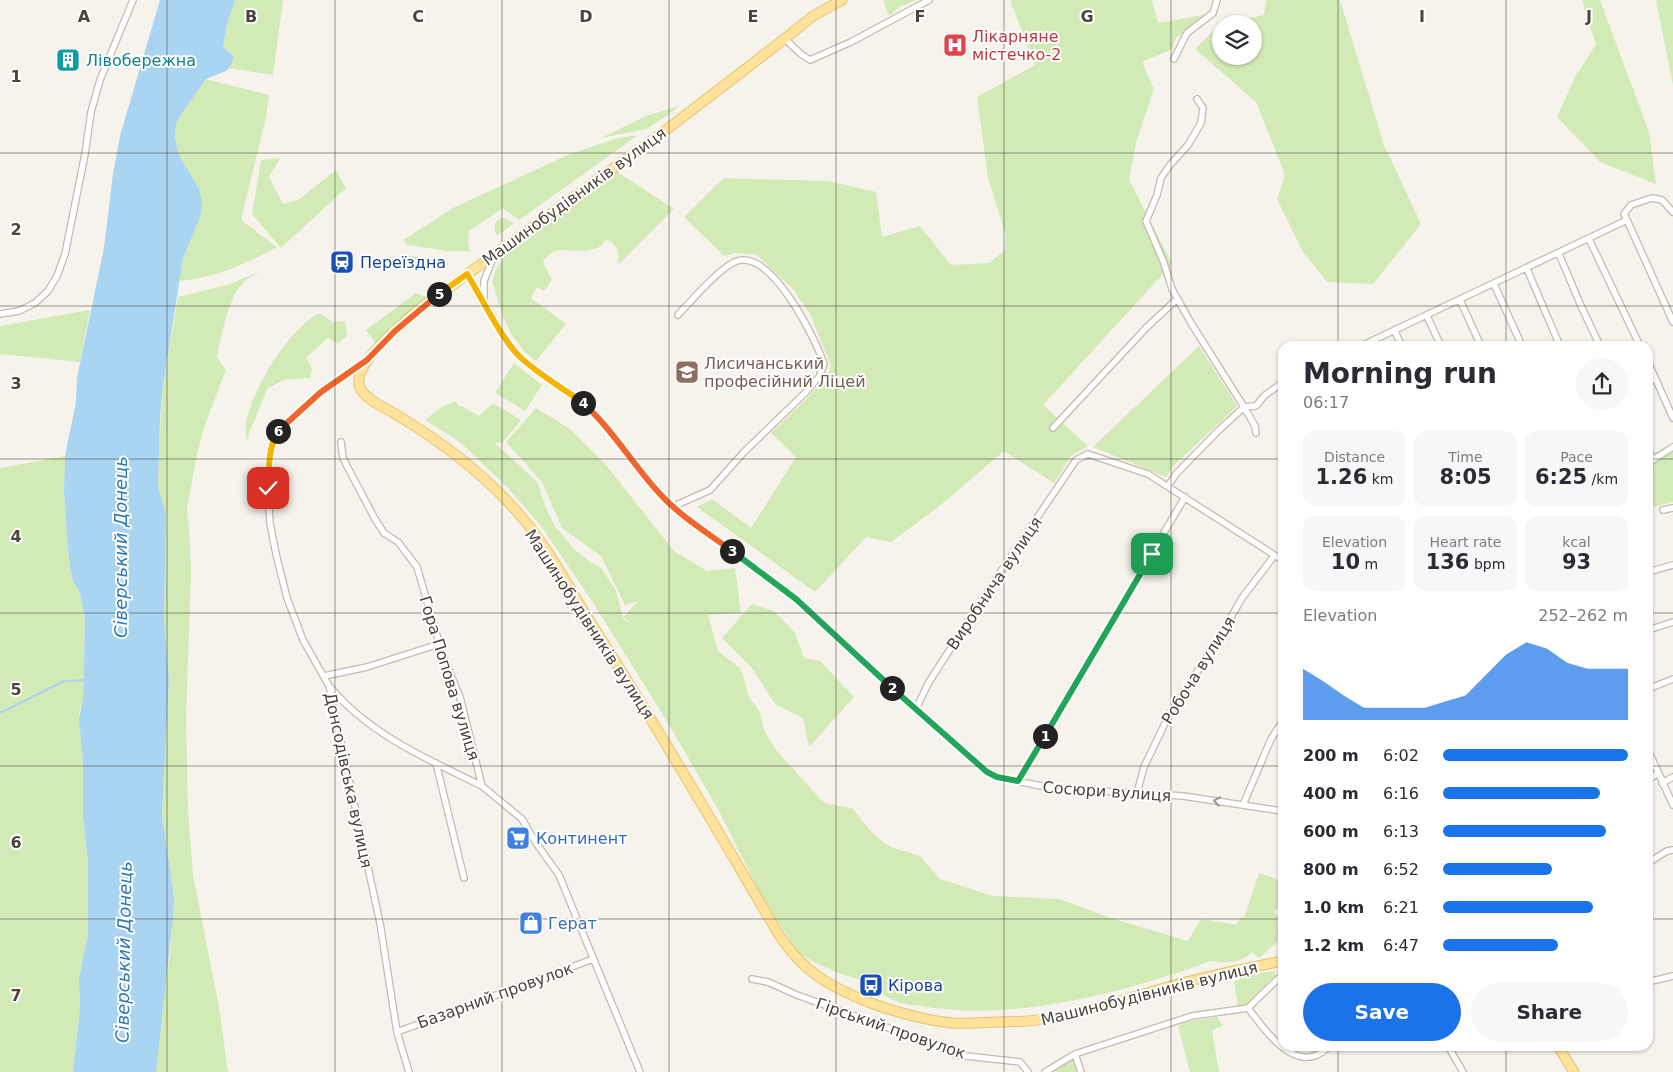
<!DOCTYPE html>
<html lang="en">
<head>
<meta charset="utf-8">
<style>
	:root { --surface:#fff; --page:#f7f7f7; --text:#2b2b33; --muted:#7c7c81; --accent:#1a73e8 }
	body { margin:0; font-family:"DejaVu Sans",sans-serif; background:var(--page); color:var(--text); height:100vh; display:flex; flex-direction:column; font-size:19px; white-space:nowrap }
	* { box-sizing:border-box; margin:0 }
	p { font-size:16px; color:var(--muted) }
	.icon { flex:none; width:28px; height:28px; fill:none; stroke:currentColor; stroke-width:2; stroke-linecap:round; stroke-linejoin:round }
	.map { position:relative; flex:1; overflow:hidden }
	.drawer { position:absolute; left:1278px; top:341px; width:375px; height:710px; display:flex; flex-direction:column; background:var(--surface); border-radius:15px; box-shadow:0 1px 4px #0004 }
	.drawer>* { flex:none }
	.fabs { position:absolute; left:1212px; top:15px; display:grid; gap:10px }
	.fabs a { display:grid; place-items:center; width:50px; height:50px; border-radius:50%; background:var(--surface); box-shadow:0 1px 4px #0004; font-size:25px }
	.pin { position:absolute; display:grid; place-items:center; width:42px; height:42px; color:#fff; margin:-21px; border-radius:10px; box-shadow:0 2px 8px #0006 }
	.km { position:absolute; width:25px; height:25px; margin:-12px; border-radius:50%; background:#222; color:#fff; font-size:14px; line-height:25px; text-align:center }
	.round { display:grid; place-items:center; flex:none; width:52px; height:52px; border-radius:26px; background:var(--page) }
	.summary { display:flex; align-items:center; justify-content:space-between; height:85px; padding:0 25px }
	h1 { font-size:28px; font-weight:700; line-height:38px }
	.figures { display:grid; grid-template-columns:repeat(3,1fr); gap:8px; height:85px; padding:5px 25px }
	.figures div { display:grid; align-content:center; border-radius:12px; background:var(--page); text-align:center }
	.figures b { font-size:21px; font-weight:700 }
	.figures small { font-size:14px; font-weight:400 }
	.figures p { font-size:14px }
	.chart { height:140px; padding:10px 25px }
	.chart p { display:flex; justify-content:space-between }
	.chart svg { width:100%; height:90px; margin-top:5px; fill:var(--accent); opacity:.7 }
	.primary-button { display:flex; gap:10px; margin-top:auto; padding:10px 25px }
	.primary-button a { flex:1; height:58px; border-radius:30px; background:var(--accent); color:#fff; font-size:20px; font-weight:700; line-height:58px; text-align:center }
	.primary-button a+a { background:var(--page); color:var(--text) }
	ul { padding:0 25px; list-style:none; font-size:16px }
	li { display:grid; grid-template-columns:80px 60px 1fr; align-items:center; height:38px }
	li i { height:12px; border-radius:6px; background:var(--accent) }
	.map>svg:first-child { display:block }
	.green { fill:#d2eab5 }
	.water { fill:#a9d4f2 }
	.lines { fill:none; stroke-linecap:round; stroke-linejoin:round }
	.stream { stroke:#a9d4f2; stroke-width:2 }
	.street-casing { stroke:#c2bbae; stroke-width:8 }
	.primary-casing { stroke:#e6c16a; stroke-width:11 }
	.street { stroke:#fff; stroke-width:5.5 }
	.primary { stroke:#ffe39c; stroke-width:9 }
	.oneway { stroke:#9c9892 }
	.split-1-casing { stroke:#fff; stroke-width:10 }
	.split-2-casing { stroke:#fff; stroke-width:10 }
	.split-3-casing { stroke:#fff; stroke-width:10 }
	.split-4-casing { stroke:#fff; stroke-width:10 }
	.split-5-casing { stroke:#fff; stroke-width:10 }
	.split-6-casing { stroke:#fff; stroke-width:10 }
	.split-7-casing { stroke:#fff; stroke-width:10 }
	.split-1 { stroke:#22a559; stroke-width:6 }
	.split-2 { stroke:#22a559; stroke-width:6 }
	.split-3 { stroke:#22a559; stroke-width:6 }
	.split-4 { stroke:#f0652b; stroke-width:6 }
	.split-5 { stroke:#f5b400; stroke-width:6 }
	.split-6 { stroke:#f0652b; stroke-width:6 }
	.split-7 { stroke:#f5b400; stroke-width:6 }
	.grid { fill:none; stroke:#4b4439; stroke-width:1; stroke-opacity:0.55 }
	.labels { text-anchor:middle; stroke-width:4; stroke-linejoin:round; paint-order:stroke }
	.health-label { font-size:16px; fill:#be3a42; stroke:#fff; text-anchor:start }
	.culture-label { font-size:16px; fill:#0d838f; stroke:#fff; text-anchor:start }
	.street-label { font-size:16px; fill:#4b4439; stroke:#fff }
	.transit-label { font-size:16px; fill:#164399; stroke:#fff; text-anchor:start }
	.education-label { font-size:16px; fill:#785e54; stroke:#fff; text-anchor:start }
	.shop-label { font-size:16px; fill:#366cbe; stroke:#fff; text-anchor:start }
	.water-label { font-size:18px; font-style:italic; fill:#2e7ab2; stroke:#fff }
	.grid-label { font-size:16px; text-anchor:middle; font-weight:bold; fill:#4b4439; stroke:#fff; stroke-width:4; stroke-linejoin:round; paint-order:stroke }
</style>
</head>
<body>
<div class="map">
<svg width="1673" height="1072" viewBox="0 0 1673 1072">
	<rect width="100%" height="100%" fill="#f6f3ec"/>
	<path class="green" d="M235 0H283L273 75 229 68 233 60 229 51 223 47 227 24Z
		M883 0H916L899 7 889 16Z
		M1010 0H1152L1158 23 1208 14 1176 38 1172 49 1142 62 1154 89 1136 143 1129 179 1172 264 1043 405 1088 446 1071 456 1054 483 1004 451 937 508 891 542 866 537 815 592 697 507 712 499 751 528 796 457 771 433C785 419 828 382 831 366L810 314 792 288 757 255 735 253 724 256 684 217 724 178 828 181 876 192 882 237 920 226 951 265 989 263 1005 250 1006 236 988 178 977 97 1035 65Z
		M1266 0H1340L1384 145 1421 224 1373 284 1327 282 1303 252 1277 199 1285 175 1256 102 1195 49 1221 24V56H1254V24H1224L1264 15Z
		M1583 0H1600L1649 132 1656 184 1600 162 1557 117 1575 77 1596 44 1584 8Z
		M1658 0H1673V85L1656 1Z
		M206 79 269 95 266 117 241 220 277 247C245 264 215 278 179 281L183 258 200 217 199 189 179 155 175 139 176 124 182 113Z
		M680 106 647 129 601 138 648 115Z
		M638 135 519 220 503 208 469 231 468 242 470 251H448L407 245 403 240 455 207 570 154 618 138Z
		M280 158 269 177 283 204 298 200 336 170 346 188 281 248 252 214 261 160Z
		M616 171 674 209 618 265C620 252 617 246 607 239L598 248 584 251 559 250 550 253 543 262 552 280 544 291 537 287 531 298 566 324 536 361 524 351 512 335 503 317 492 281 497 267 506 255 527 238Z
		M504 218 514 223 497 236C493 227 493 220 504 218Z
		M410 256 418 257 448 263V265L406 262 404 260Z
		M261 271C255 275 247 278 242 284 229 297 220 339 217 357L226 370 204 427 197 454 187 508 190 542 191 575 186 717 188 810 193 875 219 1007 228 1072H156L162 1007 170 955 174 898 162 814 169 679 164 620 166 519 158 486 159 450 162 393 178 297 230 284Z
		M416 293 426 297 403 321 375 343 366 330Z
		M90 310 80 362 0 354V326Z
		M319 313 333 322 345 321 347 336 338 344 328 338 306 358 312 369 310 378 283 380 267 389 246 441C246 434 245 425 247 418 256 384 288 330 319 313Z
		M1199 346 1237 406 1173 466 1166 477 1093 447Z
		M514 363 542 385 525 411 495 393Z
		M455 401 459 407 461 406 479 416 493 403 521 420 502 443H495L537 482 546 508 555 526 574 549 589 561 601 568 616 591 623 618 631 624 624 617 638 601 625 605 601 556 562 528 542 482 506 442 536 408 570 429 606 465 674 551 707 571 735 568 741 613 708 615 718 651 741 669 749 697 760 712 764 730 775 749 824 803 852 808 875 836 891 847 920 856 940 879 993 896 1059 899 1114 919 1188 941 1201 919 1237 925 1240 917 1244 918 1259 873 1282 881V904L1274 912 1280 919 1277 923 1282 928V945L1277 942 1259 958 1252 952C1240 964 1227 963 1211 961 1126 992 1017 1021 927 1007 917 1005 906 1005 897 1002 890 999 883 994 877 991L879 982 866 977V982L836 972 814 962 798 952 762 897 719 811 668 723 592 601 541 526 508 488 460 442 425 420 440 408Z
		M1673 444V502L1648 508V456Z
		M65 456 64 491 68 549 70 568 73 581 80 593 85 619 83 699 79 713 83 762V817L88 862V935L79 978 80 1008 73 1072H0V468Z
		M752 604 774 611 795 633 804 658 820 661 854 697 809 747 803 718 775 704 752 668 722 638Z
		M1272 971H1274L1275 976 1245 1006 1238 1008 1234 981 1240 980V976Z
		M1217 1017 1223 1026 1212 1030 1219 1072H1190L1178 1026 1185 1022Z
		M1073 1060 1078 1072H1053L1064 1064Z"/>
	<path class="water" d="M160 0H235L227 24 223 47 233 55V60L229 68 226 71 206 79 182 113 176 124 175 138 179 155 199 189 202 204 200 217 183 258 162 393 160 418 158 486 166 515 164 620 169 679 162 814 174 898 173 918 156 1072H73L80 1008 79 978 88 935V862L83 817V762L79 719 83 699 85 619 80 593 73 581 70 568 68 549 64 491 65 456 76 402 77 378 104 248 113 174 120 136Z"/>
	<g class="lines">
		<path class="stream" d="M0 713 64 681 85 680"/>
		<g class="street-casing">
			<path id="street" d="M785 39 801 54 810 60 851 42 929 0
				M1174 59 1187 33 1213 13 1217 0
				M1197 99 1203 108 1201 123 1188 145 1170 165 1161 178 1157 195 1146 221 1164 263 1172 289 1191 323 1244 407 1255 426 1256 433
				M1627 220 1673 322
				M1589 239 1640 346
				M1559 254 1581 306 1600 346
				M493 258 484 281V301L507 342 526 363 584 405 603 424 658 493 672 507 796 599 877 674 987 772 997 777 1051 788 1183 796 1282 811
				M1527 269 1560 346
				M467 274 483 300
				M1494 284 1522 346
				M1460 300 1481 346
				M0 314 19 311 35 303 48 291 57 276 65 254 85 154 91 112 100 80 133 0
				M1427 316 1441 346
				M1394 330 1402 346
				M1361 346 1627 220 1624 214 1631 205 1652 198 1662 200 1673 212
				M365 361 321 392 278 430 272 441 269 456 268 488 270 523 276 554 287 598 303 640 329 686 380 923 397 1032 409 1072
				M1648 362 1673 418
				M1648 381 1655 378
				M1053 428 1146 328 1177 299
				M341 442 343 458 348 468 375 519 384 533 398 542 417 567 443 656 460 697 482 786 522 819 536 843 559 875 640 1072
				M1648 448 1653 460
				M1648 463 1673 447
				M1168 486 1176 474 1218 431 1244 407 1256 406 1264 396 1282 383
				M672 507 710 490 744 452 806 392 819 377 824 364C815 338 772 250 737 261 720 267 691 301 678 315
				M1663 510 1673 508
				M1648 572 1673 565
				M1648 630 1673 622
				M324 676 367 667 439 644
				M331 688C369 734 429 760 482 786
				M1648 689 1673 679
				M916 709 929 682 983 598 1076 460 1088 454 1148 474 1282 560
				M1648 750 1673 805
				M436 763 464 878
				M1648 780 1658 773
				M1018 781 1185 497
				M1662 783 1673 777
				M1137 793 1144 767 1169 715 1221 635 1242 598 1274 556
				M1243 805 1271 739 1282 722
				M1648 863 1667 851 1673 850
				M752 979 768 982 797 995 930 1043 957 1055 1020 1062 1028 1072
				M1648 982 1673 976
				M1248 1008C1262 1026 1289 1067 1317 1055 1322 1053 1326 1049 1330 1046
				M1248 1008 1282 975
				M397 1032 593 959
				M1448 1046 1463 1072
				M1075 1054 1081 1072
				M1045 1072 1075 1054 1192 1016 1248 1008"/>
		</g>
		<g class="primary-casing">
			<path id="primary" d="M842 0 813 16 778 44 666 130 418 310C403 324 350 365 360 388 363 394 369 398 374 402 427 431 479 468 519 514 550 549 571 592 596 631 660 731 719 833 779 935 803 971 828 986 868 1002 895 1012 923 1020 952 1023 967 1024 983 1022 998 1022 1019 1022 1041 1021 1062 1016 1102 1007 1142 994 1182 983 1216 974 1249 968 1282 961
				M1558 1046 1574 1072"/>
		</g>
		<use href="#street" class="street"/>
		<use href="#primary" class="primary"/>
	</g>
	<defs><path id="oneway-chevron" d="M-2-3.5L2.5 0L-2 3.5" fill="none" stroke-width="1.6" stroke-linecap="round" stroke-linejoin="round" transform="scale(1.25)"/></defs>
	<use class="oneway" href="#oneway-chevron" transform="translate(1217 801) rotate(-172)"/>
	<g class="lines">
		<g class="split-1-casing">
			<path id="split-1" d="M1045 736 1152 554"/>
		</g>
		<g class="split-2-casing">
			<path id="split-2" d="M892 688 987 772 997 777 1018 781 1045 736"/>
		</g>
		<g class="split-3-casing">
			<path id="split-3" d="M732 551 796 599 892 688"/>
		</g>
		<g class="split-4-casing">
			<path id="split-4" d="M583 403C613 430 633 465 660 494 680 516 708 533 732 551"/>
		</g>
		<g class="split-5-casing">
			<path id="split-5" d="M439 294 467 274C482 298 500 336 518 355 537 374 562 387 583 403"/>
		</g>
		<g class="split-6-casing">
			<path id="split-6" d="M278 431 321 392 367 360 395 331 439 294"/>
		</g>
		<g class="split-7-casing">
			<path id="split-7" d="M268 488C269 468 268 448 278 431"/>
		</g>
		<use href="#split-1" class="split-1"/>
		<use href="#split-2" class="split-2"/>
		<use href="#split-3" class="split-3"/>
		<use href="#split-4" class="split-4"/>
		<use href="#split-5" class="split-5"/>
		<use href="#split-6" class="split-6"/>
		<use href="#split-7" class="split-7"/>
	</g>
	<path class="grid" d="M167 0V1072M335 0V1072M502 0V1072M669 0V1072M836 0V1072M1004 0V1072M1171 0V1072M1338 0V346M1506 0V346M0 153H1673M0 306H1673M0 459H1282M1648 459H1673M0 613H1282M1648 613H1673M0 766H1282M1648 766H1673M0 919H1282M1648 919H1673M1338 1046V1072M1506 1046V1072"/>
	<defs>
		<g id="hospital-square" transform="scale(1.25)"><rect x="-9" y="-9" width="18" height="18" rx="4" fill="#e0444e" stroke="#fff"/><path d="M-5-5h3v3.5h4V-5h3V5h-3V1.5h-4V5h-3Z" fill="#fff"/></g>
		<g id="building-square" transform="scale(1.25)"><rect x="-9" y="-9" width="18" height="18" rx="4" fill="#0f9aa8" stroke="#fff"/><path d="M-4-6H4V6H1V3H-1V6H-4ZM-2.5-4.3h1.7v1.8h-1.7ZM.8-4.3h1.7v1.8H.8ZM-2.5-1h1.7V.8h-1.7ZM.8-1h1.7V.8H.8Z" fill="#fff"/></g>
		<g id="station-square" transform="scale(1.25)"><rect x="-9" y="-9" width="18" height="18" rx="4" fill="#1a4fb4" stroke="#fff"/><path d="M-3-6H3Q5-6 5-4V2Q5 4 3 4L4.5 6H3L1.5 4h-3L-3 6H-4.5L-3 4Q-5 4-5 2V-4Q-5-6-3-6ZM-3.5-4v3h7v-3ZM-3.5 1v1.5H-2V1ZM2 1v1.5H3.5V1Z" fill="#fff"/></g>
		<g id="university-square" transform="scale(1.25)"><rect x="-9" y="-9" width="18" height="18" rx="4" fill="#8d6e63" stroke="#fff"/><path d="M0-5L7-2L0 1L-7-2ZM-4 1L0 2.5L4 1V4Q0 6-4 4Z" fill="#fff"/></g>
		<g id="supermarket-square" transform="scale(1.25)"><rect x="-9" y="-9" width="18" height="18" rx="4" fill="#3f7fe0" stroke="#fff"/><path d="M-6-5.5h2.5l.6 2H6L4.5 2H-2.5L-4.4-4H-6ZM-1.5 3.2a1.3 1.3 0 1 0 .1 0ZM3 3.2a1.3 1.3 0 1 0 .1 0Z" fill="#fff"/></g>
		<g id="shop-square" transform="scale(1.25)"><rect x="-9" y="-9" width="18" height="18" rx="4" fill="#3f7fe0" stroke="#fff"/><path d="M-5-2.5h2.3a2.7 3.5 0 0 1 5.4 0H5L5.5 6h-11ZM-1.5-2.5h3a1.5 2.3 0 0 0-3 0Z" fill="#fff"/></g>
		<g id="bus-square" transform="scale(1.25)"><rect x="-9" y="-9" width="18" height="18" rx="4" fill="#1a4fb4" stroke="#fff"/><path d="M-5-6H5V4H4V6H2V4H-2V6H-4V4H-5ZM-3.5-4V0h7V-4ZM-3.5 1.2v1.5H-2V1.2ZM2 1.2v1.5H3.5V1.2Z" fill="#fff"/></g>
	</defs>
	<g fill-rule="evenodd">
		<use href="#hospital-square" x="955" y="45"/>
		<use href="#building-square" x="68" y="60"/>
		<use href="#station-square" x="342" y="262"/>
		<use href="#university-square" x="687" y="372"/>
		<use href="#supermarket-square" x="518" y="838"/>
		<use href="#shop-square" x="531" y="923"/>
		<use href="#bus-square" x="871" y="985"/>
	</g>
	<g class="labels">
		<g class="health-label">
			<text x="972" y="42">Лікарняне<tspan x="972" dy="18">містечко-2</tspan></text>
		</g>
		<g class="culture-label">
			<text x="86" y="66">Лівобережна</text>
		</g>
		<g class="street-label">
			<text transform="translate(574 196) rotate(-36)" y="6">Машинобудівників вулиця</text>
			<text transform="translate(994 583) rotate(-56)" y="6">Виробнича вулиця</text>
			<text transform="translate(590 624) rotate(57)" y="6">Машинобудівників вулиця</text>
			<text transform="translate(1198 670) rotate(-58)" y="6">Робоча вулиця</text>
			<text transform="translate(450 678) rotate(73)" y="6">Гора Попова вулиця</text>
			<text transform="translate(349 780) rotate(78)" y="6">Донсодівська вулиця</text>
			<text transform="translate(1107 791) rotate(4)" y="6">Сосюри вулиця</text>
			<text transform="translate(1149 993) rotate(-14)" y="6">Машинобудівників вулиця</text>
			<text transform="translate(495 995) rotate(-20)" y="6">Базарний провулок</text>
			<text transform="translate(891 1028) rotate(19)" y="6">Гірський провулок</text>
		</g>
		<g class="transit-label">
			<text x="360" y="268">Переїздна</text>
			<text x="888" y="991">Кірова</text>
		</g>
		<g class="education-label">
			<text x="704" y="369">Лисичанський<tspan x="704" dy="18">професійний Ліцей</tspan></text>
		</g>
		<g class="shop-label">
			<text x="536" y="844">Континент</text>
			<text x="548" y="929">Герат</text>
		</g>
		<g class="water-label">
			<text transform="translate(121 547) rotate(-90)" y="6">Сіверський Донець</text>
			<text transform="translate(124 952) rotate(-89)" y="6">Сіверський Донець</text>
		</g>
	</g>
	<g class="grid-label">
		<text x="84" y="22">A</text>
		<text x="251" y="22">B</text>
		<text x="418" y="22">C</text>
		<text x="586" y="22">D</text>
		<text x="753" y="22">E</text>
		<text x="920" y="22">F</text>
		<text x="1087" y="22">G</text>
		<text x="1422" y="22">I</text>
		<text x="1589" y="22">J</text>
		<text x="16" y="82">1</text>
		<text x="16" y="235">2</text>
		<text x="16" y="389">3</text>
		<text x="16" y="542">4</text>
		<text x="16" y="695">5</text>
		<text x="16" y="848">6</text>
		<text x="16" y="1001">7</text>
	</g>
</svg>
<div class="fabs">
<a><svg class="icon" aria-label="layers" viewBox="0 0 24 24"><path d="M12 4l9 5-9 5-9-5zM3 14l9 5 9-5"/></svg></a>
</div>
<div class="pin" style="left:1152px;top:554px;background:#1e9e55"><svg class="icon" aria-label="arrive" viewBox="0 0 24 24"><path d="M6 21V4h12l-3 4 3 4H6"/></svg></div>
<div class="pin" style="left:268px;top:488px;background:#d93025"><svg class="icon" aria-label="check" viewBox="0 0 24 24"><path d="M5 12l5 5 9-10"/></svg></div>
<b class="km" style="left:1045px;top:736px">1</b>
<b class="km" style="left:892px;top:688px">2</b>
<b class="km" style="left:732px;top:551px">3</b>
<b class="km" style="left:583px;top:403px">4</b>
<b class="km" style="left:439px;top:294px">5</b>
<b class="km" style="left:278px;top:431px">6</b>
<section class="drawer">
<div class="summary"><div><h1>Morning run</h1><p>06:17</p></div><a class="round"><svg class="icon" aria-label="share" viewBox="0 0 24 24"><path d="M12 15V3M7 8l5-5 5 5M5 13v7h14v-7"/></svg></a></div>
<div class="figures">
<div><p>Distance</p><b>1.26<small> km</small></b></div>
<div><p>Time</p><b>8:05</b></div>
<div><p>Pace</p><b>6:25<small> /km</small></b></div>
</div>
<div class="figures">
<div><p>Elevation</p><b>10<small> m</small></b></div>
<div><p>Heart rate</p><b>136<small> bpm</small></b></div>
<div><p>kcal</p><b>93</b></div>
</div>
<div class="chart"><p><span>Elevation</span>252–262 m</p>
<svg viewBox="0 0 160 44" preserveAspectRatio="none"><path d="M0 44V19L10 25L20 32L30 38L40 38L50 38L60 38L70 35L80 32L90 22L100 12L110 6L120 9L130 16L140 19L150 19L160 19V44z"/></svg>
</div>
<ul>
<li><b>200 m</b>6:02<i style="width:100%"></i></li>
<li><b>400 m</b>6:16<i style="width:85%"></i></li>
<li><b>600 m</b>6:13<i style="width:88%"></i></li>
<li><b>800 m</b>6:52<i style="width:59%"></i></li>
<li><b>1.0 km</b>6:21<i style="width:81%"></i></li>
<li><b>1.2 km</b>6:47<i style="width:62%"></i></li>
</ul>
<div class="primary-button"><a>Save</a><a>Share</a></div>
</section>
</div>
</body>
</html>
